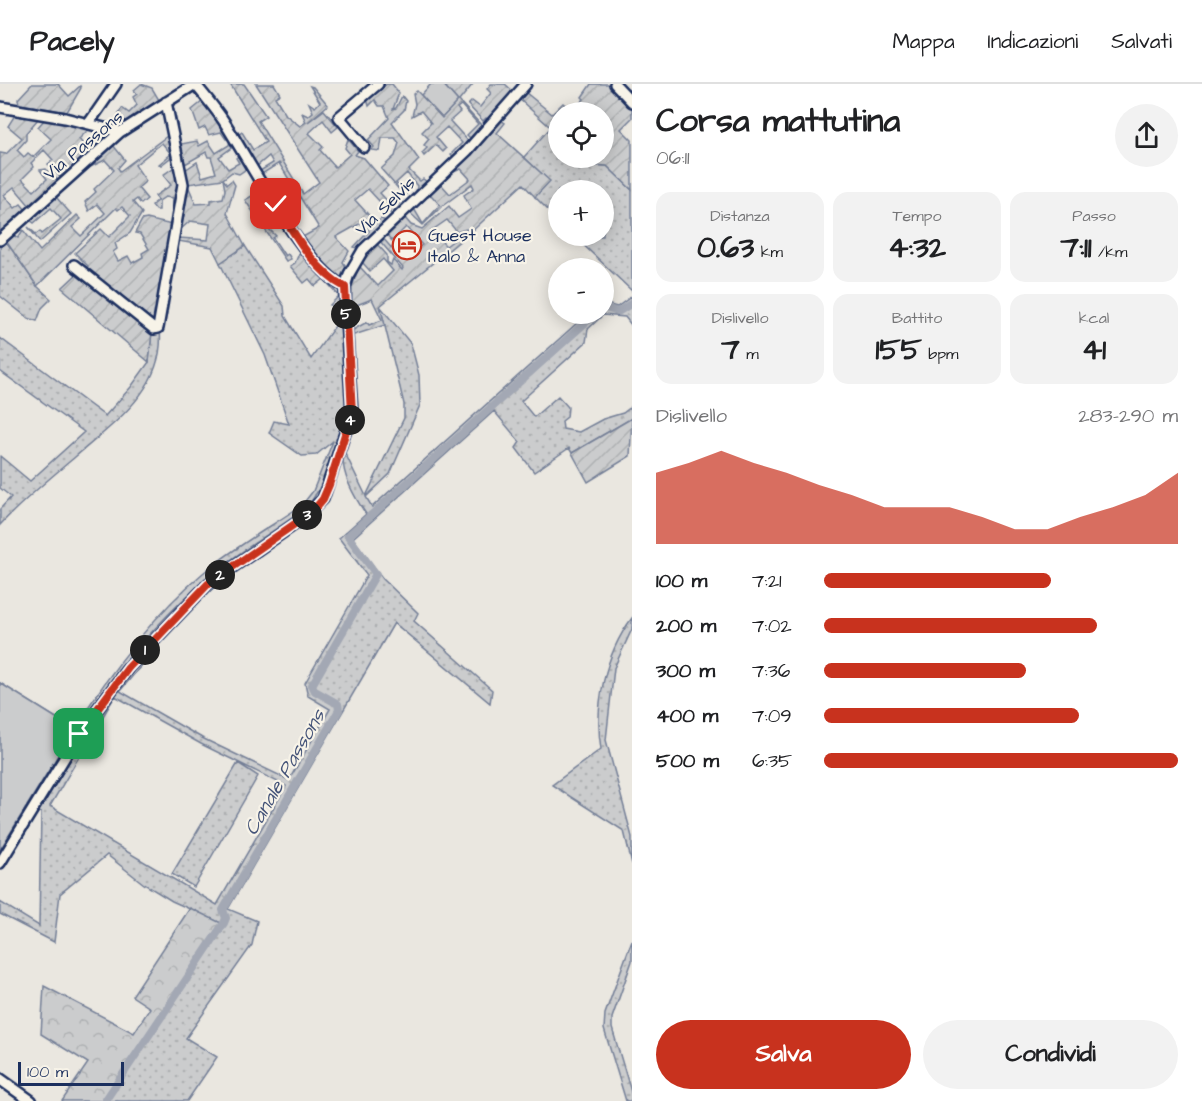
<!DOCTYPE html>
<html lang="it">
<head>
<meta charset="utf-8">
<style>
	:root { --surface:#fff; --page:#f2f2f2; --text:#202124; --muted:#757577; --line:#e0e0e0; --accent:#c8321e }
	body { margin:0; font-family:"Architects Daughter",sans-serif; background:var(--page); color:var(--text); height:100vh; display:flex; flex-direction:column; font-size:22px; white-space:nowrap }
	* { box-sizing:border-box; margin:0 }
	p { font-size:20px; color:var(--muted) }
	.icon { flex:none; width:33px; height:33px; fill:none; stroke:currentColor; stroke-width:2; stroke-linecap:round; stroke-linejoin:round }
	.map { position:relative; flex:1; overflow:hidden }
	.sheet { display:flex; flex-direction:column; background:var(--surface); width:570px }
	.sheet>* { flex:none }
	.tools { position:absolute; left:548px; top:18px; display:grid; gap:12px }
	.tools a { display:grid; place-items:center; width:66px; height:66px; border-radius:50%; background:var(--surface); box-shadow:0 3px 15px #0003; font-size:30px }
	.scale { position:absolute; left:18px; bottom:15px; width:106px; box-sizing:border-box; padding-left:6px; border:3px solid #1b2f5e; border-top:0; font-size:16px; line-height:21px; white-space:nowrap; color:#1b2f5e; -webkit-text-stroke:4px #f7f3e8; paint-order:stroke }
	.pin { position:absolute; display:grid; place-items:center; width:51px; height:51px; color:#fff; margin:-26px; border-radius:12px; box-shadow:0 3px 9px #0006 }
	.km { position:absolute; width:30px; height:30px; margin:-15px; border-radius:50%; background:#222; color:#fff; font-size:16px; line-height:30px; text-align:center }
	.round { display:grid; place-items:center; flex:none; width:63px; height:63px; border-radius:32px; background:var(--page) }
	.head { display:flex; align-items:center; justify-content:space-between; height:102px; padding:0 24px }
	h1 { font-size:33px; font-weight:800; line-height:45px }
	.metrics { display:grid; grid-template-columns:repeat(3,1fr); gap:9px; height:102px; padding:6px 24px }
	.metrics div { display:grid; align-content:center; border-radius:15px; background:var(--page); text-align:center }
	.metrics b { font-size:30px; font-weight:800 }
	.metrics small { font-size:16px; font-weight:400 }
	.metrics p { font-size:16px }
	.chart { height:168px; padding:12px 24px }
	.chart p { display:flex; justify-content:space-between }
	.chart svg { width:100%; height:108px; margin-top:6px; fill:var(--accent); opacity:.7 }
	.action { display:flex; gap:12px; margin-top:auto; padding:12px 24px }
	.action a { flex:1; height:69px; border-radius:36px; background:var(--accent); color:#fff; font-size:24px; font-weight:800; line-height:69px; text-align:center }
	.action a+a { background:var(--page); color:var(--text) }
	ul { padding:0 24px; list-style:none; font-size:20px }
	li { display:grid; grid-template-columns:96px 72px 1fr; align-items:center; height:45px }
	li i { height:15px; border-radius:8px; background:var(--accent) }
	header { display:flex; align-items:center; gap:36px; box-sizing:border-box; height:84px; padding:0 30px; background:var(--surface); border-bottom:2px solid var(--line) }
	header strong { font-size:28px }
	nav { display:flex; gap:33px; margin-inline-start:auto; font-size:21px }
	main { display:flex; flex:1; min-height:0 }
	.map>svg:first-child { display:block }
	.grass { fill:url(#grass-dots); stroke:#737e96; stroke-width:1.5; fill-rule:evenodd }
	.forest { fill:url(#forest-crowns); stroke:#737e96; stroke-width:1.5 }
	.park { fill:#cbcccd; stroke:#737e96; stroke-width:1.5 }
	.garden { fill:url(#garden-furrows); stroke:#737e96; stroke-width:1.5 }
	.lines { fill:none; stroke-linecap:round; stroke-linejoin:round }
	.canal { stroke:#a3a8b4; stroke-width:8 }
	.minor-casing { stroke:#1b2f5e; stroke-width:14 }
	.major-casing { stroke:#1b2f5e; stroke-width:15 }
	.minor { stroke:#f7f3e8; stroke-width:9 }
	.major { stroke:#f7f3e8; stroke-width:10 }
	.route-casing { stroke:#fff; stroke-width:12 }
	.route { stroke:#c8321e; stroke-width:8 }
	.labels { text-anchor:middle; stroke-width:4.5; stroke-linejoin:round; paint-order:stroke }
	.street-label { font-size:18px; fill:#1b2f5e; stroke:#f7f3e8 }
	.poi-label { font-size:18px; fill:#1b2f5e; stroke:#f7f3e8; text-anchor:start }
	.water-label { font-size:20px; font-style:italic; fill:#445378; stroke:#f7f3e8 }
</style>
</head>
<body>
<header>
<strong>Pacely</strong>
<nav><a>Mappa</a><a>Indicazioni</a><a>Salvati</a></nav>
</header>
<main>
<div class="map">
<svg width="632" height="1017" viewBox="0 0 632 1017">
	<defs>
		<pattern id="grass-dots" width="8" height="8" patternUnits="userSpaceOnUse" patternTransform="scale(1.5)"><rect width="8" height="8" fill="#cbcccd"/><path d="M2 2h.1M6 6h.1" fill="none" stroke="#aeb0b2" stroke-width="1.8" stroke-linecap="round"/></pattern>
		<pattern id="forest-crowns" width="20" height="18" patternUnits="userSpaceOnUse" patternTransform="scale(1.5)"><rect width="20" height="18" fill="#cbcccd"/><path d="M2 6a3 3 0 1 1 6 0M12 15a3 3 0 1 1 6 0" fill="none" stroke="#aeb0b2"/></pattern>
		<pattern id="garden-furrows" width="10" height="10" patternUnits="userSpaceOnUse" patternTransform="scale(1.5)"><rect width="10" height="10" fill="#cbcccd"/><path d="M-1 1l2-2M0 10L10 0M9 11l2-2" fill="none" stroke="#aeb0b2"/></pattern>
	</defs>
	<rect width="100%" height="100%" fill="#eae7e0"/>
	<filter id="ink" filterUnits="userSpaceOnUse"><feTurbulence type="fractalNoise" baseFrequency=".0167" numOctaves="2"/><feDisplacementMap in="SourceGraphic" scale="12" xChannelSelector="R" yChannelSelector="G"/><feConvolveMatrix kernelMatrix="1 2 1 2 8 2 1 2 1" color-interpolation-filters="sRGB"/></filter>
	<g filter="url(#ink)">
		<path class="grass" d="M551 43 558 50V74H583L591 81 607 82 632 106V207L574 152H603V106H558V136L535 113 549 97 524 73Z
			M6 157 37 202 51 215 42 224 37 237 28 234 0 212V163Z
			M245 162 284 222 285 232 311 275 340 235C342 262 348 308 345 332 342 357 322 406 306 424 273 448 236 469 205 496 133 558 79 636 30 717L0 599 74 645C110 588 151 533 203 489 234 464 270 443 302 421L313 407 333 357 316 371 302 372 269 349 274 337 289 340 265 271 220 179Z
			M632 212V242L625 233 603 231 588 245 586 258 521 317 534 333 558 312 568 323 567 333 562 337 563 345 579 348 603 335 623 329 631 323 632 334 572 369 569 364 534 388 516 364 520 358 494 327 353 454 383 495 418 529 414 537 492 606 490 619 394 539 228 825 257 837 252 861 186 954 217 973 187 1017H103L221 839 172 817 144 800 107 771 60 810 54 858 0 830V818L39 842 41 729 38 727C89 645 139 564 213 499 244 473 281 452 315 428L303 441 214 503 172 545 120 607 202 654 289 696 330 625 308 612 305 599 367 491 339 454 366 430C355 414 339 387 344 367L366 412 404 334V320L380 222 411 260 419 291 420 321 390 390 366 413 372 423 587 230H603V219L617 223ZM115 612 201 660 286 702 217 821 50 722Z
			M160 245C166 304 114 339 75 373 49 395 23 416 0 441V425L11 413 0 404V372L30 397 84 348 0 287V254L105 332 131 303 149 278 152 247Z
			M632 534V545L614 584 606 656 632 753V780L624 747 552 701 601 665C594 622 605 570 632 534Z
			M238 679 258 692 194 803 172 790Z
			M632 856V877L612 934V944L632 1011V1017H626L604 945 605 930Z"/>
		<path class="forest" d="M190 824 221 839 103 1017H62L88 979 41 950 44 902 134 949 150 924 132 912Z"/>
		<path class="park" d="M431 0H443L458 17 442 34 421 11Z
			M0 599 74 645 0 766Z"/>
		<path class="garden" d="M32 0H58L69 12 80 2 81 4 67 28 19 20 18 15Z
			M141 0 152 4 159 16 123 39 113 40 122 24 129 29 137 21 133 13 137 10 134 6Z
			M230 0H244L266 32 258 37 303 110 319 98 256 0H274L280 10 275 13 286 31 300 42 306 38 302 29 308 32 313 28 309 19 315 23 320 18 310 2 313 3 328 21 308 38 324 26 338 43 332 48 323 36 309 49 323 63 320 66 335 83 350 70 345 64 348 55 358 67 355 71 364 74 388 102 380 109 394 124 401 117 404 119 392 131 368 105 355 116 376 139 381 135 386 137 359 165 354 163 369 147 361 139 336 153 349 167 343 178 347 184 340 195 301 154 319 144 279 79 262 90 260 87 273 79 269 72 257 82 238 51 242 48 253 66 266 58Z
			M387 0H392L399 9 393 25 396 24 402 12 406 17 404 26 392 38 419 76 409 86 420 97 423 95 427 98 416 108 417 102 407 89 396 99 406 110 404 111 381 85 395 72 399 59 395 54H382L380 67 371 66 374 63 368 56 389 34 384 22H379L375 16 369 22 367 15Z
			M443 0H473L459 17 483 43 472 56 467 51 478 40 461 21 457 24 460 28 450 37 470 59 454 74 451 70 462 59 447 43 436 53 446 65 443 68 436 61 424 72 422 69 427 64 424 61 429 55 422 48 431 39 421 27 412 32 415 20 413 10 417 7 442 34 458 17Z
			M491 0H505L515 9 489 37 486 34 483 37 468 21 472 17 480 23 491 9 487 5Z
			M591 0H610L632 24V34L621 45 632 56V106L607 82 591 81 583 74H603V28H595L585 19 576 28H558V50L519 15 525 8 552 30 563 19 572 27 584 15 582 13Z
			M203 17 228 53 226 55 221 48 209 51 205 43 199 46 192 26Z
			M15 31 38 35 26 49V56L17 66 24 73 28 69 33 73 51 55 38 43 44 36 89 45 79 55 87 65 90 63 93 66 63 93 59 92 48 80 53 76 44 66 31 79 34 83 22 95 34 107 47 95 40 86 46 85 57 95V98L30 122 14 103 4 111 15 124 21 120 26 126 0 148V69L6 70 22 54 8 42Z
			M501 36 505 39 497 49 550 97 535 113 523 100 470 149 466 145 457 148 447 136 431 147 446 162 458 153 461 156 380 222 385 241 351 252V247L367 238 369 241 382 236 372 215 354 222 358 235 350 239 352 203 359 182 378 202 393 187 383 175 370 187 362 178 376 159 387 171V178L391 181 393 176 402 186 403 184 379 156 382 153 402 176 422 161 406 143 392 157 386 150 404 133 411 141 422 145 449 122 458 134 471 125 464 111 474 104 472 100 441 123 423 141 409 128 413 123 423 140 440 121 431 111 428 113 426 111 440 99 450 110 470 95 461 85 451 89Z
			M171 49 174 71 161 81 159 80 171 70 162 59 135 81 146 97 138 104 147 115 141 120 137 115 133 118 142 129 130 149 115 159 117 165 113 168 118 177 128 172 132 179 143 173 142 169 149 165 140 150 135 149 142 136 147 135 172 141 156 241 85 186 88 182 75 169 101 145 109 153 130 132 122 123 118 126 116 124 37 202 6 157 13 151 18 154 23 146 40 167 77 131 81 135 72 143 81 152 105 129 97 120 89 127 85 118 96 108 94 105 114 86 105 76 86 85 113 61 125 76 118 84 120 87Z
			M230 56 234 62 219 73 228 85 239 79 236 74 240 71 248 84 239 90 232 88 223 95 227 100 232 96 235 101 227 129 245 162 220 179 212 163 178 157 179 154 208 156 210 140 190 137 181 145 187 104H189L196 120 211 119V116L223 114 225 106 223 95 188 100 185 86 197 78 202 93 216 89 211 73H208L206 68 185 80 181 60 197 57 199 62 208 57 216 69 229 61Z
			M176 82 179 98 175 126 172 125 173 114 165 113 159 117V126H156L152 121 158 116 155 112 171 101 163 91Z
			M262 106 280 136 268 144 276 152 273 154 285 172 288 170 291 175 286 177 245 116Z
			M56 113 71 130 40 158 28 143 36 150 40 147 42 150 61 135 51 124 34 139 30 136Z
			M300 167 339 206 342 219 337 223 330 221 339 212 324 195 315 202 309 195 304 199 290 182 295 179Z
			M78 189 152 247 149 278 62 204Z
			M632 334 630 372 588 398 572 369Z"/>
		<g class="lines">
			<path class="canal" d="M603 223 618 228 632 219
				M105 1017 224 839 226 834 223 826 339 626 338 620 315 607 312 601 376 490 348 452 595 230"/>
			<g class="minor-casing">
				<path id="minor" d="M195 0C205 12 215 24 223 36 251 79 303 182 345 203
					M615 0 632 18
					M0 23 65 34 120 48
					M89 39 116 0
					M364 63 339 33 378 0
					M0 156 120 48 195 0
					M74 181 154 245 158 244 183 100 166 18
					M0 779 79 650 128 584 208 500 301 436 323 415 352 328 346 237 345 203 349 190 363 166 467 67 526 0"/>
			</g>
			<g class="major-casing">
				<path id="major" d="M0 995 31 1017"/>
			</g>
			<use href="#minor" class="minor"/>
			<use href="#major" class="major"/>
		</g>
	</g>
	<g class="lines" filter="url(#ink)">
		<g class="route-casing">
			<path id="route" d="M79 650 128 584 208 500 312 428 323 415 329 401 352 328 345 203C314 187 294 149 276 120"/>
		</g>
		<use href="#route" class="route"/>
	</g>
	<defs>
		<g id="hotel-ring" transform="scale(1.5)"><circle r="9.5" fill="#f7f3e8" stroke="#c8321e" stroke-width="1.5"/><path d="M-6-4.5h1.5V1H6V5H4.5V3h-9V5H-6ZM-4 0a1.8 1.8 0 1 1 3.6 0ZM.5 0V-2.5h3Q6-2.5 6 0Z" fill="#c8321e"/></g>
	</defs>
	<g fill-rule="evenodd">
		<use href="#hotel-ring" x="407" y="161"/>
	</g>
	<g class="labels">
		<g class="street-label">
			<text transform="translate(83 61) rotate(-40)" y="6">Via Passons</text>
			<text transform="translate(385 122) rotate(-44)" y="6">Via Selvis</text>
		</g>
		<g class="poi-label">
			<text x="428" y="157">Guest House<tspan x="428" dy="21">Italo &amp; Anna</tspan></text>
		</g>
		<g class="water-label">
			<text transform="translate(284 688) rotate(-60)" y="7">Canale Passons</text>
		</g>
	</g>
</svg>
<div class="tools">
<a><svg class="icon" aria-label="locate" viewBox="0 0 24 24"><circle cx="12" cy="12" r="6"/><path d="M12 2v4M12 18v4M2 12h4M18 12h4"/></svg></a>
<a>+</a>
<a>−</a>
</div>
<div class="scale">100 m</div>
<div class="pin" style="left:79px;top:650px;background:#1e9e55"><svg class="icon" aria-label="arrive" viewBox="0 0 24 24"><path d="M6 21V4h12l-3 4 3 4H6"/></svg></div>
<div class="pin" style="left:276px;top:120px;background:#d93025"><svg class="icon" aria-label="check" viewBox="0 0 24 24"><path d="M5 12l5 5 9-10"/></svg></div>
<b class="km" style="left:145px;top:566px">1</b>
<b class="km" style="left:220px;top:491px">2</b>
<b class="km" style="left:307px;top:431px">3</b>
<b class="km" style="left:350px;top:336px">4</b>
<b class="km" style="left:346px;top:230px">5</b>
</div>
<section class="sheet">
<div class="head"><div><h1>Corsa mattutina</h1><p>06:11</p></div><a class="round"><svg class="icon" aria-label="share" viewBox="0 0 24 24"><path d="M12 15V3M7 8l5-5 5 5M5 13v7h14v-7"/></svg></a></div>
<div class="metrics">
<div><p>Distanza</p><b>0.63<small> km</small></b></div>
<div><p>Tempo</p><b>4:32</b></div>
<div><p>Passo</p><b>7:11<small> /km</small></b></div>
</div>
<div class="metrics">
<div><p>Dislivello</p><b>7<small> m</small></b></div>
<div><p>Battito</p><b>155<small> bpm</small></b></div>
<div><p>kcal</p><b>41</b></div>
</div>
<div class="chart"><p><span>Dislivello</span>283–290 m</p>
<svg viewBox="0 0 160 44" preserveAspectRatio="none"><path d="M0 44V15L10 11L20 6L30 11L40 15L50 20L60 24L70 29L80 29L90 29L100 33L110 38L120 38L130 33L140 29L150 24L160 15V44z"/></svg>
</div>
<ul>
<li><b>100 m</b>7:21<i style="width:64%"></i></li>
<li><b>200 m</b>7:02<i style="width:77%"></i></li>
<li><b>300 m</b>7:36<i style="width:57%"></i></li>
<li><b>400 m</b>7:09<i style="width:72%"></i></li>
<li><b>500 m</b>6:35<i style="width:100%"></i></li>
</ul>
<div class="action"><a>Salva</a><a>Condividi</a></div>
</section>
</main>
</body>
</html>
